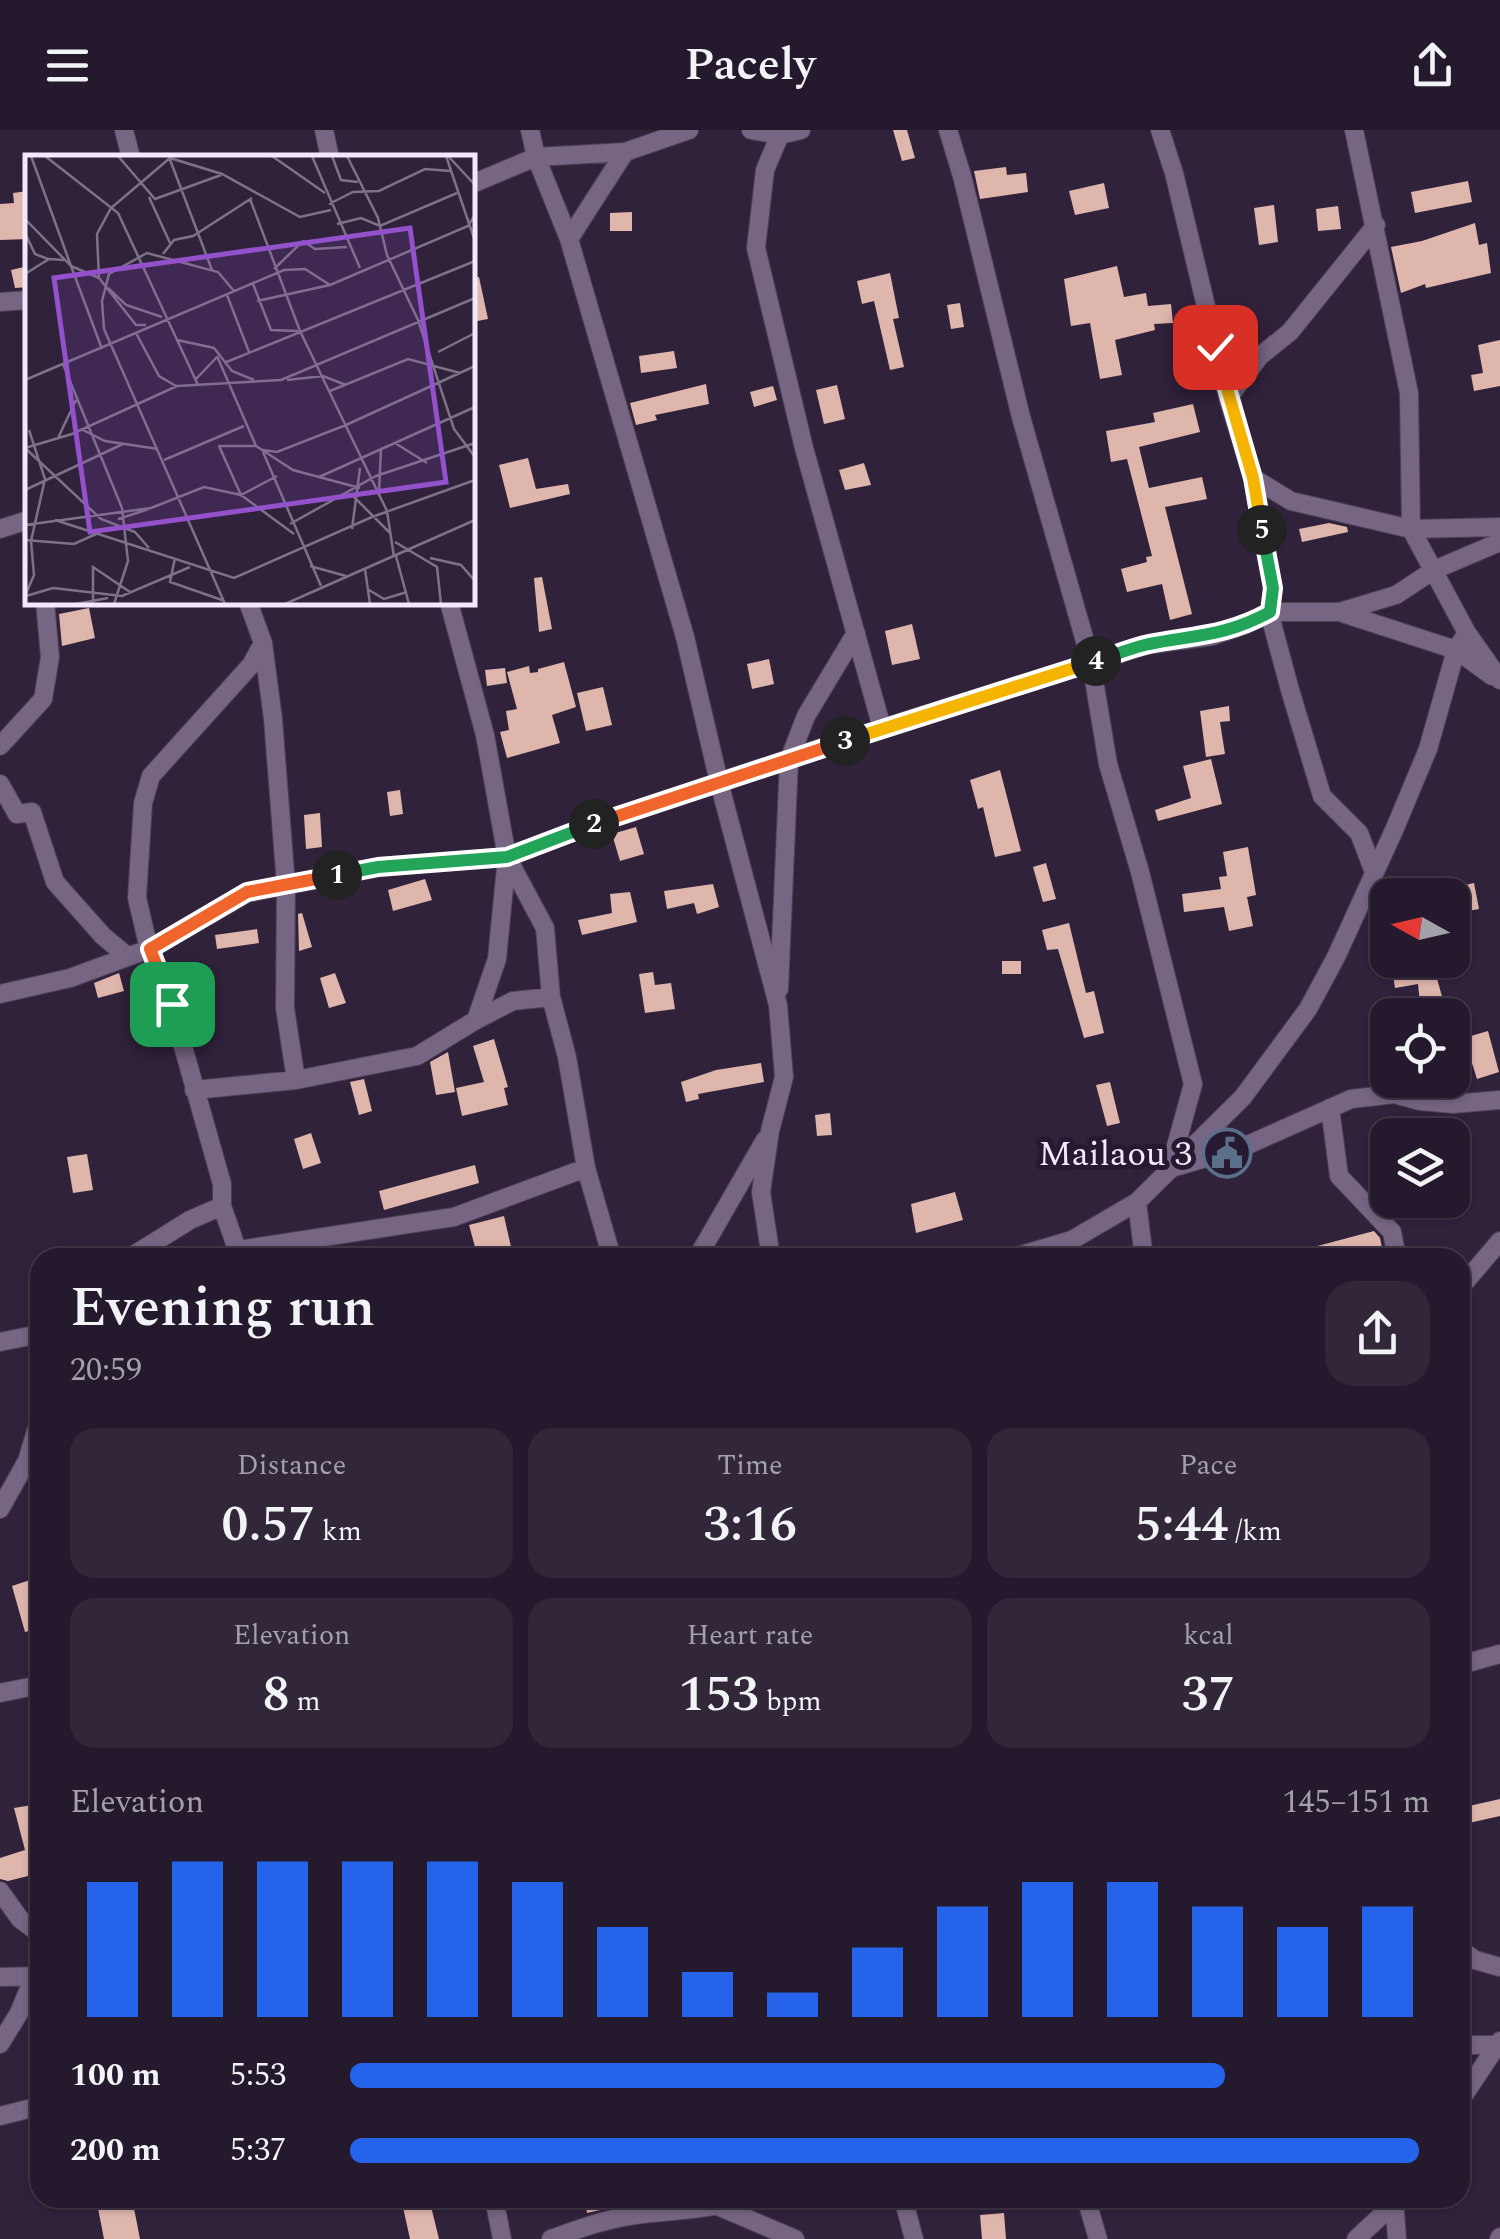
<!DOCTYPE html>
<html lang="en">
<head>
<meta charset="utf-8">
<style>
	:root { --surface:#251a2d; --page:#312739; --text:#f1f3f6; --muted:#a3a1aa; --line:#423849; --accent:#2563eb }
	body { margin:0; font-family:Spectral,serif; background:var(--page); color:var(--text); height:100vh; display:flex; flex-direction:column; font-size:38px; white-space:nowrap }
	* { box-sizing:border-box; margin:0 }
	p { font-size:32px; color:var(--muted) }
	.icon { flex:none; width:55px; height:55px; fill:none; stroke:currentColor; stroke-width:2; stroke-linecap:round; stroke-linejoin:round }
	.map { position:relative; flex:1; overflow:hidden }
	.sheet { position:absolute; left:30px; top:1118px; width:1440px; height:960px; display:flex; flex-direction:column; background:var(--surface); border-radius:30px; box-shadow:0 2px 8px #0004,0 0 0 2px var(--line) }
	.sheet>* { flex:none }
	.needle { width:65px; rotate:278deg }
	.buttons { position:absolute; left:1370px; top:748px; display:grid; gap:20px }
	.buttons a { display:grid; place-items:center; width:100px; height:100px; border-radius:20px; background:var(--surface); box-shadow:0 2px 8px #0004,0 0 0 2px var(--line); font-size:50px }
	.pin { position:absolute; display:grid; place-items:center; width:85px; height:85px; color:#fff; margin:-42px; border-radius:20px; box-shadow:0 5px 15px #0006 }
	.km { position:absolute; width:50px; height:50px; margin:-25px; border-radius:50%; background:#222; color:#fff; font-size:28px; line-height:50px; text-align:center }
	.round { display:grid; place-items:center; flex:none; width:105px; height:105px; border-radius:30px; background:var(--page) }
	.headline { display:flex; align-items:center; justify-content:space-between; height:170px; padding:0 40px }
	h1 { font-size:55px; font-weight:600; line-height:75px }
	.metrics { display:grid; grid-template-columns:repeat(3,1fr); gap:15px; height:170px; padding:10px 40px }
	.metrics div { display:grid; align-content:center; border-radius:25px; background:var(--page); text-align:center }
	.metrics b { font-size:50px; font-weight:600 }
	.metrics small { font-size:28px; font-weight:400 }
	.metrics p { font-size:28px }
	.chart { height:280px; padding:20px 40px }
	.chart p { display:flex; justify-content:space-between }
	.chart svg { width:100%; height:180px; margin-top:10px; stroke:var(--accent); stroke-width:6 }
	ul { padding:0 40px; list-style:none; font-size:32px }
	li { display:grid; grid-template-columns:160px 120px 1fr; align-items:center; height:75px }
	li i { height:25px; border-radius:12px; background:var(--accent) }
	header { display:flex; justify-content:space-between; align-items:center; height:130px; padding:0 40px; background:var(--surface); font-size:45px; font-weight:600 }
	.map>svg:first-child { display:block }
	.building { fill:#dfb6ac }
	.lines { fill:none; stroke-linecap:round; stroke-linejoin:round }
	.street-casing { stroke:#4d4056; stroke-width:20 }
	.street { stroke:#766583; stroke-width:18 }
	.split-1-casing { stroke:#fff; stroke-width:20 }
	.split-2-casing { stroke:#fff; stroke-width:20 }
	.split-3-casing { stroke:#fff; stroke-width:20 }
	.split-4-casing { stroke:#fff; stroke-width:20 }
	.split-5-casing { stroke:#fff; stroke-width:20 }
	.split-6-casing { stroke:#fff; stroke-width:20 }
	.split-1 { stroke:#f0652b; stroke-width:12 }
	.split-2 { stroke:#22a559; stroke-width:12 }
	.split-3 { stroke:#f0652b; stroke-width:12 }
	.split-4 { stroke:#f5b400; stroke-width:12 }
	.split-5 { stroke:#22a559; stroke-width:12 }
	.split-6 { stroke:#f5b400; stroke-width:12 }
	.labels { text-anchor:middle; stroke-width:10; stroke-linejoin:round; paint-order:stroke }
	.poi-label { font-size:35px; fill:#f2e9fa; stroke:#271931; text-anchor:end }
	.inset-road { fill:none; stroke:#7e7288; stroke-width:2.5 }
	.view { fill:#9352cb; fill-opacity:0.15; stroke:#9352cb; stroke-width:5 }
	.inset-edge { fill:none; stroke:#f2e9fa; stroke-width:5 }
</style>
</head>
<body>
<header><svg class="icon" aria-label="menu" viewBox="0 0 24 24"><path d="M4 6h16M4 12h16M4 18h16"/></svg>Pacely<svg class="icon" aria-label="share" viewBox="0 0 24 24"><path d="M12 15V3M7 8l5-5 5 5M5 13v7h14v-7"/></svg></header>
<div class="map">
<svg width="1500" height="2109" viewBox="0 0 1500 2109">
	<rect width="100%" height="100%" fill="#31223c"/>
	<path class="building" d="M893 0H907L915 28 902 31Z
		M1006 37 1007 45 1026 43 1028 62 980 69 974 41Z
		M1468 51 1472 72 1415 83 1411 62Z
		M1104 53 1109 78 1075 85 1069 61Z
		M28 61V109L0 110V74L14 73 13 63Z
		M1274 75 1278 112 1259 115 1254 78Z
		M1338 76 1341 99 1318 101 1316 79Z
		M632 82V101H610V83Z
		M1475 93 1479 115 1487 113 1491 143 1426 158 1425 154 1401 163 1391 117 1422 111Z
		M28 136V157L15 158 11 140Z
		M1117 136 1124 167 1146 163 1148 176 1171 174 1173 193 1154 194 1155 200 1115 210 1122 245 1100 249 1090 193 1071 196 1064 149Z
		M890 143 899 188 893 189 904 237 890 240 874 171 862 174 857 151Z
		M479 147 488 189 472 192V148Z
		M960 173 964 197 951 199 947 175Z
		M1500 210V256L1474 261 1471 245 1483 243 1478 215Z
		M674 221 677 238 641 243 639 226Z
		M706 254 709 274 655 285 657 290 636 295 630 273Z
		M837 255 845 289 824 294 816 260Z
		M773 256 777 270 754 277 750 262Z
		M1193 274 1200 302 1139 317 1149 358 1202 347 1207 369 1165 377 1192 484 1170 490 1162 454 1127 462 1121 439 1147 432 1146 427 1152 426 1127 329 1111 332 1106 301 1155 292 1153 283Z
		M528 328 536 359 568 354 570 364 510 378 499 335Z
		M864 333 871 355 845 360 839 340Z
		M1329 393 1347 397 1348 402 1302 412 1299 399Z
		M542 447 552 499 539 502 534 448Z
		M89 478 95 508 62 516 59 484Z
		M912 494 920 529 892 535 885 501Z
		M769 529 774 554 752 559 747 534Z
		M564 532 576 577 552 585 560 613 507 628 500 602 509 600 506 581 517 579 507 542 529 536 530 543 538 542V539Z
		M505 538 507 553 487 556 485 540Z
		M603 557 612 595 586 601 577 563Z
		M1229 576 1230 591 1220 592 1225 624 1206 627 1200 581Z
		M1211 629 1222 674 1158 691 1155 680 1191 668 1183 636Z
		M1000 640 1021 721 995 727 983 677 978 679 970 650Z
		M400 660 403 684 390 686 387 662Z
		M320 683 322 717 306 719 304 685Z
		M636 697 644 724 620 731 612 704Z
		M1248 717 1256 765 1247 767 1253 796 1229 801 1224 777 1184 782 1182 764 1221 759 1219 747 1227 746 1223 722Z
		M1046 733 1056 769 1043 772 1033 737Z
		M425 749 432 770 393 781 388 760Z
		M1474 753 1479 779 1457 783 1452 758Z
		M713 754 719 777 697 784 694 773 667 779 664 761Z
		M630 762 637 792 582 805 578 790 612 783 610 764Z
		M302 783 312 817 299 821 298 784Z
		M1069 793 1086 863 1094 861 1104 903 1084 908 1058 819 1047 820 1042 800Z
		M257 799 259 813 217 819 215 805Z
		M1002 831H1021V844H1002Z
		M1434 838 1443 870 1420 874 1418 854 1395 858 1393 844Z
		M653 842 655 855 671 853 675 879 645 883 639 844Z
		M119 843 124 861 98 868 94 853Z
		M335 843 346 873 329 878 320 848Z
		M1488 901 1499 942 1477 949 1464 908Z
		M494 909 508 957 504 958 508 975 462 986 456 958 484 952 473 916Z
		M448 922 455 962 436 965 430 932Z
		M761 933 764 952 698 964 699 969 686 972 681 952 716 940Z
		M364 949 372 981 359 985 350 952Z
		M1110 952 1120 993 1107 996 1096 955Z
		M830 983 832 1005 817 1006 815 985Z
		M311 1003 321 1033 303 1039 294 1009Z
		M87 1024 93 1060 73 1063 67 1027Z
		M475 1035 479 1053 384 1080 379 1061Z
		M955 1062 963 1090 916 1103 911 1074Z
		M504 1086 511 1117 499 1120 501 1128H478L469 1095Z
		M1374 1101 1380 1108 1384 1128H1343L1342 1124 1329 1128H1291V1123Z
		M33 1449 40 1470 35 1472 40 1498 25 1502 12 1456Z
		M1500 1669V1686L1460 1695V1678Z
		M32 1675 40 1692V1743L8 1751 0 1749V1728L25 1720 14 1678Z
		M96 2068H132L140 2109H104Z
		M401 2068H429L439 2109H410Z
		M585 2068H599L600 2080 587 2083Z
		M1004 2083 1006 2109H982L980 2085Z"/>
	<g class="lines">
		<g class="street-casing">
			<path id="street" d="M124 0 131 28
				M324 0 330 28
				M530 0 536 27 569 109 685 507 719 652 778 875 784 947 770 1001 761 1062 771 1128
				M751 0 780 5 801 0
				M782 0 765 40 756 118 804 318 882 598
				M948 0 962 46 1021 287 1091 532 1108 634 1140 742 1193 954 1170 1038
				M1160 0 1174 43 1228 268 1253 348 1273 459 1269 482 1290 560 1322 666 1359 703 1374 742
				M1354 0 1409 263 1411 399 1467 503 1500 550
				M472 54 536 27 625 22 689 0
				M569 109 625 22
				M0 172 28 170
				M1228 268 1260 226 1290 202 1376 95
				M1253 348 1291 371 1411 399 1500 397
				M0 399 28 390
				M248 472 263 513 273 589 286 755 285 878 296 950
				M1339 482 1456 520 1492 546
				M0 616 43 569 50 527 45 472
				M0 654 17 684 32 682 55 752 103 806 127 826
				M507 727 545 798 551 867 567 927 586 1038 612 1128
				M779 859 789 630 806 586 856 503
				M0 864 70 848 149 819 247 763 379 737 507 727 582 698 839 612 1146 515 1212 506 1247 494 1269 482H1339L1396 465 1434 440 1500 412
				M476 890 513 871 551 867
				M194 960 296 950 417 926 476 890 497 829 507 727 485 605 449 472
				M1330 978 1339 1046 1392 1102 1397 1128
				M1175 1037 1243 1017 1351 969 1394 964 1420 971 1453 974 1500 970
				M1137 1072 1144 1128
				M239 1120 454 1087 586 1038
				M129 1128 190 1090 222 1076
				M240 1128 222 1076V1054L171 874 149 819 137 768 143 673 151 646 251 535 263 513
				M697 1128 765 1010
				M1011 1128 1072 1110 1137 1072 1243 967 1308 879 1336 827 1395 698 1428 619 1456 520 1467 503
				M1460 1158 1500 1111
				M0 1212 40 1204
				M0 1379 27 1331 40 1288
				M1460 1535 1500 1524
				M0 1563 40 1555
				M0 1761 20 1789 40 1804
				M1460 1819 1475 1830 1500 1837
				M0 1847 40 1846
				M0 1914 19 1883 33 1849
				M1460 1915H1500
				M1460 1971 1500 1911
				M0 1986 40 1976
				M494 2068 502 2109
				M903 2068 914 2109
				M1086 2068 1098 2109
				M1394 2068 1397 2109
				M720 2077 795 2109
				M551 2109C578 2099 606 2089 635 2085 673 2080 710 2080 745 2068
				M1356 2109 1400 2068
				M1499 2109 1500 2107"/>
		</g>
		<use href="#street" class="street"/>
	</g>
	<g class="lines">
		<g class="split-1-casing">
			<path id="split-1" d="M172 874 150 819 247 762 337 745"/>
		</g>
		<g class="split-2-casing">
			<path id="split-2" d="M337 745 378 737 507 727 594 694"/>
		</g>
		<g class="split-3-casing">
			<path id="split-3" d="M594 694 845 611"/>
		</g>
		<g class="split-4-casing">
			<path id="split-4" d="M845 611 1096 531"/>
		</g>
		<g class="split-5-casing">
			<path id="split-5" d="M1096 531C1114 525 1131 518 1149 514 1196 505 1226 506 1270 482L1273 458 1262 400"/>
		</g>
		<g class="split-6-casing">
			<path id="split-6" d="M1215 217 1253 348 1262 400"/>
		</g>
		<use href="#split-1" class="split-1"/>
		<use href="#split-2" class="split-2"/>
		<use href="#split-3" class="split-3"/>
		<use href="#split-4" class="split-4"/>
		<use href="#split-5" class="split-5"/>
		<use href="#split-6" class="split-6"/>
	</g>
	<defs>
		<g id="civic-ring" transform="scale(2.5)"><circle r="9.5" fill="#271931" stroke="#5c6f8a" stroke-width="1.5"/><path d="M-.6-6.5H3V-4.5H.6V-3L4-1V1h2V6H-6V1h2V-1L-.6-3ZM-1.2 2.5V6h2.4V2.5Z" fill="#5c6f8a"/></g>
	</defs>
	<g fill-rule="evenodd">
		<use href="#civic-ring" x="1227" y="1023"/>
	</g>
	<g class="labels">
		<g class="poi-label">
			<text x="1192" y="1035">Mailaou 3</text>
		</g>
	</g>
	<g transform="translate(25 25)">
		<rect width="450" height="450" fill="#31223c"/>
		<path class="inset-road" d="M6 1 46 111 74 123M20 1 93 58 173 230M93 1 130 44 196 20M247 1 300 38M287 1 335 113M307 1 316 25 333 27M322 1 353 63 362 100 393 165 429 274 450 302M421 1 450 86M144 2 187 115M424 2 450 30M124 42 145 88M225 44 275 176 362 356 369 402M304 49 328 37 354 36 400 14 426 16M0 64 46 111 77 194M312 69 336 63 355 71 432 38M0 78 10 99 23 104M138 99 149 85 168 81 227 43M249 114 278 86 290 94 322 92M0 119 24 104 39 105M228 129 246 175 273 176M83 133 101 150 137 162M202 140 224 197M232 146 305 130 443 71 450 60M121 170H111L74 123 72 79 86 53 145 3 197 19 275 62 306 55M111 178 134 221 151 231M152 185 189 193 207 216 229 225M413 197 450 178M192 201 231 291 268 315 335 333M199 208 450 106M38 209 97 353 103 406 89 449M0 225 259 115 280 114 305 130M170 225 192 202M262 225 298 221 321 230M305 236 383 204 435 218M58 275 80 286 133 294M33 283 51 245M370 288 402 308M193 291H231M194 291 216 340 252 321M0 293 47 279 152 231 256 225 450 143M0 293 76 364 110 377 124 393M238 295 252 297 321 270 450 211M238 297 296 431M139 305 219 271M294 322 450 252M0 335 98 289M354 336 356 294M328 341 365 378M93 364 124 354M30 365 209 423 347 362 450 325M265 369 351 321 450 288M0 370 126 353 179 332 216 340 269 379M327 374 335 313M0 385 49 389 71 379M370 387 412 412 416 449M371 401 384 449M150 403 145 427 197 445M405 403 436 410 450 426M285 411 321 421M340 414 345 449M344 435 359 444 382 437M0 441 9 420 6 386 20 324 4 275M1 441 28 433 97 441 165 412M51 449 83 443M68 449V412L105 437M200 449 79 174 77 146 84 119 122 98 193 117 209 136M260 449 450 365"/>
		<path class="view" d="M385 73 421 327 65 377 29 123Z"/>
		<rect width="450" height="450" class="inset-edge"/>
	</g>
</svg>
<div class="buttons">
<a><svg class="needle" viewBox="-14 -14 28 28"><path d="M0-13l5 13h-10z" fill="#e53935"/><path d="M0 13l5-13h-10z" fill="#a3a1aa"/></svg></a>
<a><svg class="icon" aria-label="locate" viewBox="0 0 24 24"><circle cx="12" cy="12" r="6"/><path d="M12 2v4M12 18v4M2 12h4M18 12h4"/></svg></a>
<a><svg class="icon" aria-label="layers" viewBox="0 0 24 24"><path d="M12 4l9 5-9 5-9-5zM3 14l9 5 9-5"/></svg></a>
</div>
<div class="pin" style="left:172px;top:874px;background:#1e9e55"><svg class="icon" aria-label="arrive" viewBox="0 0 24 24"><path d="M6 21V4h12l-3 4 3 4H6"/></svg></div>
<div class="pin" style="left:1215px;top:217px;background:#d93025"><svg class="icon" aria-label="check" viewBox="0 0 24 24"><path d="M5 12l5 5 9-10"/></svg></div>
<b class="km" style="left:337px;top:745px">1</b>
<b class="km" style="left:594px;top:694px">2</b>
<b class="km" style="left:845px;top:611px">3</b>
<b class="km" style="left:1096px;top:531px">4</b>
<b class="km" style="left:1262px;top:400px">5</b>
<section class="sheet">
<div class="headline"><div><h1>Evening run</h1><p>20:59</p></div><a class="round"><svg class="icon" aria-label="share" viewBox="0 0 24 24"><path d="M12 15V3M7 8l5-5 5 5M5 13v7h14v-7"/></svg></a></div>
<div class="metrics">
<div><p>Distance</p><b>0.57<small> km</small></b></div>
<div><p>Time</p><b>3:16</b></div>
<div><p>Pace</p><b>5:44<small> /km</small></b></div>
</div>
<div class="metrics">
<div><p>Elevation</p><b>8<small> m</small></b></div>
<div><p>Heart rate</p><b>153<small> bpm</small></b></div>
<div><p>kcal</p><b>37</b></div>
</div>
<div class="chart"><p><span>Elevation</span>145–151 m</p>
<svg viewBox="0 0 160 44" preserveAspectRatio="none"><path d="M5 44V11M15 44V6M25 44V6M35 44V6M45 44V6M55 44V11M65 44V22M75 44V33M85 44V38M95 44V27M105 44V17M115 44V11M125 44V11M135 44V17M145 44V22M155 44V17"/></svg>
</div>
<ul>
<li><b>100 m</b>5:53<i style="width:81%"></i></li>
<li><b>200 m</b>5:37<i style="width:99%"></i></li>
</ul>
</section>
</div>
</body>
</html>
